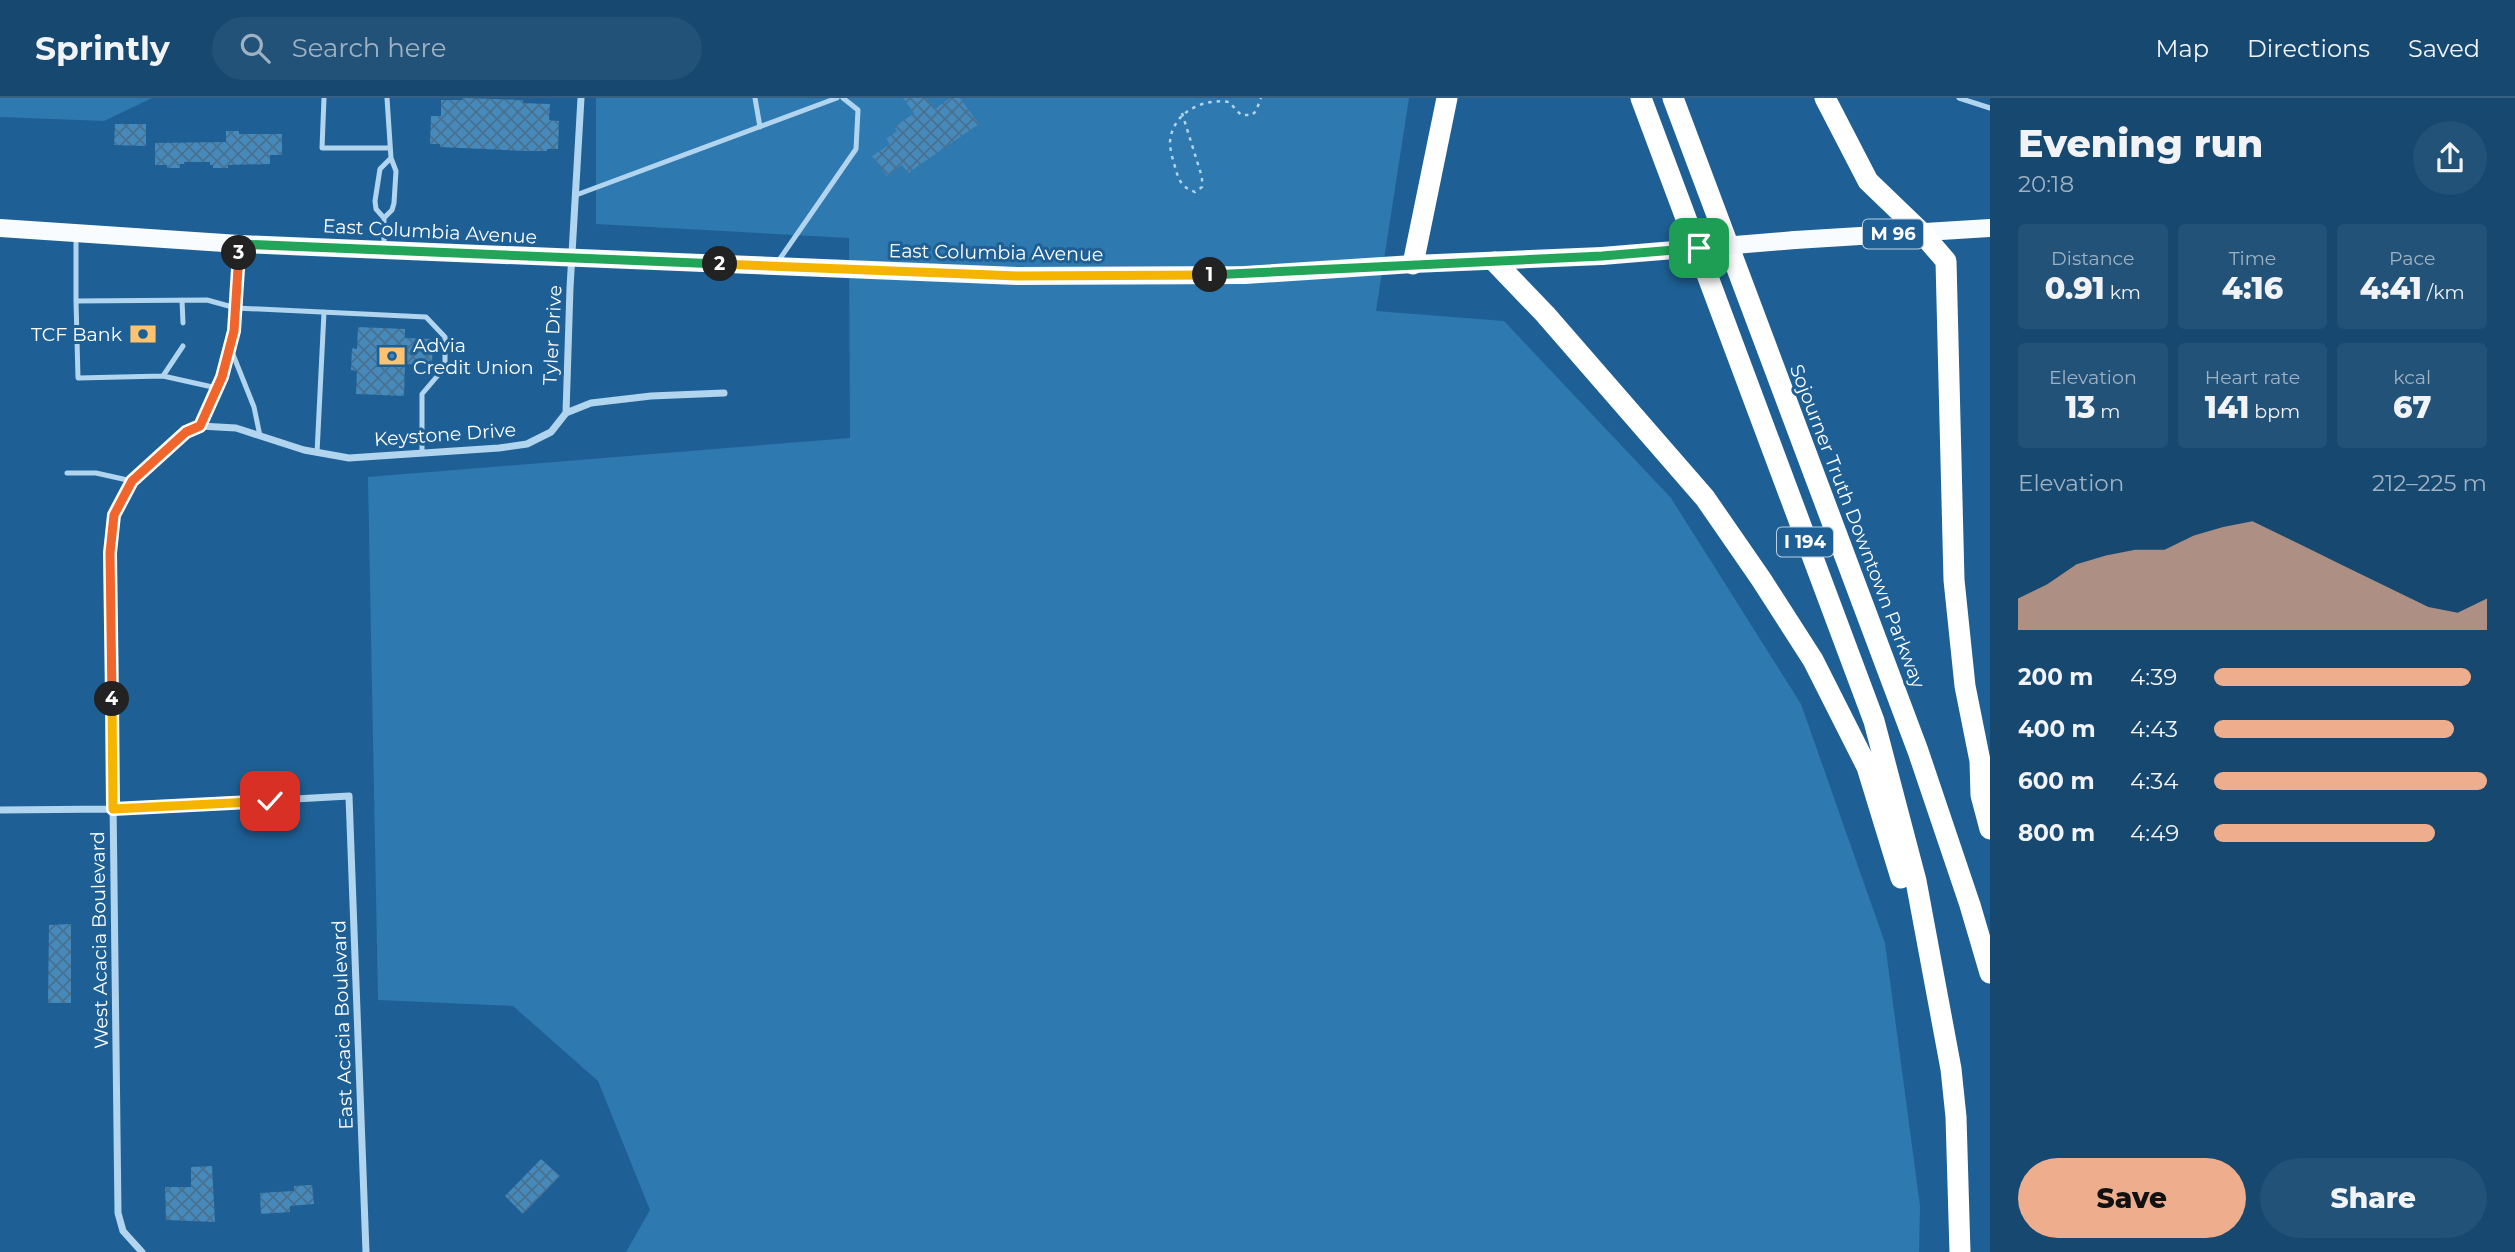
<!DOCTYPE html>
<html lang="en">
<head>
<meta charset="utf-8">
<style>
	:root { --surface:#164870; --page:#235278; --text:#f1f3f6; --muted:#9eb2c3; --line:#356083; --accent:#eead8d }
	body { margin:0; font-family:Montserrat,sans-serif; background:var(--page); color:var(--text); height:100vh; display:flex; flex-direction:column; font-size:26px; white-space:nowrap }
	* { box-sizing:border-box; margin:0 }
	p { font-size:23px; color:var(--muted) }
	.icon { flex:none; width:38px; height:38px; fill:none; stroke:currentColor; stroke-width:2; stroke-linecap:round; stroke-linejoin:round }
	.map { position:relative; flex:1; overflow:hidden }
	.details { display:flex; flex-direction:column; background:var(--surface); width:525px }
	.details>* { flex:none }
	.pin { position:absolute; display:grid; place-items:center; width:60px; height:60px; color:#fff; margin:-30px; border-radius:14px; box-shadow:0 4px 10px #0006 }
	.km { position:absolute; width:35px; height:35px; margin:-18px; border-radius:50%; background:#222; color:#fff; font-size:19px; line-height:35px; text-align:center }
	.round { display:grid; place-items:center; flex:none; width:74px; height:74px; border-radius:37px; background:var(--page) }
	.headline { display:flex; align-items:center; justify-content:space-between; height:119px; padding:0 28px }
	h1 { font-size:38px; font-weight:800; line-height:52px }
	.stats { display:grid; grid-template-columns:repeat(3,1fr); gap:10px; height:119px; padding:7px 28px }
	.stats div { display:grid; align-content:center; border-radius:7px; background:var(--page); text-align:center }
	.stats b { font-size:30px; font-weight:800 }
	.stats small { font-size:19px; font-weight:400 }
	.stats p { font-size:19px }
	.chart { height:196px; padding:14px 28px }
	.chart p { display:flex; justify-content:space-between }
	.chart svg { width:100%; height:126px; margin-top:7px; fill:var(--accent); opacity:.7 }
	.cta { display:flex; gap:14px; margin-top:auto; padding:14px 28px }
	.cta a { flex:1; height:80px; border-radius:42px; background:var(--accent); color:#111; font-size:28px; font-weight:800; line-height:80px; text-align:center }
	.cta a+a { background:var(--page); color:var(--text) }
	ul { padding:0 28px; list-style:none; font-size:23px }
	li { display:grid; grid-template-columns:112px 84px 1fr; align-items:center; height:52px }
	li i { height:18px; border-radius:9px; background:var(--accent) }
	header { display:flex; align-items:center; gap:42px; box-sizing:border-box; height:98px; padding:0 35px; background:var(--surface); border-bottom:2px solid var(--line) }
	header strong { font-size:33px }
	nav { display:flex; gap:38px; margin-inline-start:auto; font-size:24px }
	.search { width:490px; height:63px; background:var(--page); display:flex; align-items:center; gap:18px; box-sizing:border-box; padding:0 24px; border-radius:38px; color:var(--muted); font-size:26px }
	main { display:flex; flex:1; min-height:0 }
	.map>svg:first-child { display:block }
	.green { fill:#2e79b0 }
	.building { fill:url(#building-cross-hatch) }
	.lines { fill:none; stroke-linecap:round; stroke-linejoin:round }
	.path { stroke:#b1d4ef; stroke-width:2.5; stroke-dasharray:3.5 5; stroke-linecap:butt }
	.lane { stroke:#b1d4ef; stroke-width:5 }
	.street { stroke:#b1d4ef; stroke-width:7 }
	.primary { stroke:#f9fcff; stroke-width:18 }
	.highway { stroke:#fff; stroke-width:21 }
	.primary-bridge { stroke:#f9fcff; stroke-width:18 }
	.split-1-casing { stroke:#fff; stroke-width:14 }
	.split-2-casing { stroke:#fff; stroke-width:14 }
	.split-3-casing { stroke:#fff; stroke-width:14 }
	.split-4-casing { stroke:#fff; stroke-width:14 }
	.split-5-casing { stroke:#fff; stroke-width:14 }
	.split-1 { stroke:#22a559; stroke-width:9 }
	.split-2 { stroke:#f5b400; stroke-width:9 }
	.split-3 { stroke:#22a559; stroke-width:9 }
	.split-4 { stroke:#f0652b; stroke-width:9 }
	.split-5 { stroke:#f5b400; stroke-width:9 }
	.labels { text-anchor:middle; stroke-width:6; stroke-linejoin:round; paint-order:stroke }
	.shield { fill:#1e6095; stroke:#bccfdf; stroke-width:2 }
	.shield-label { font-size:18px; font-weight:bold; fill:#fff }
	.street-label { font-size:19px; fill:#fff; stroke:#1e6095 }
	.poi-label { font-size:19px; fill:#fff; stroke:#1e6095; text-anchor:end }
</style>
</head>
<body>
<header>
<strong>Sprintly</strong>
<div class="search"><svg class="icon" aria-label="search" viewBox="0 0 24 24"><circle cx="10" cy="10" r="6"/><path d="M15 15l6 6"/></svg>Search here</div>
<nav><a>Map</a><a>Directions</a><a>Saved</a></nav>
</header>
<main>
<div class="map">
<svg width="1990" height="1154" viewBox="0 0 1990 1154">
	<defs>
		<pattern id="building-cross-hatch" width="8" height="8" patternUnits="userSpaceOnUse" patternTransform="scale(1.75)"><rect width="8" height="8" fill="#4689bb"/><path d="M0 0l8 8M0 8l8-8" fill="none" stroke="#48718f"/></pattern>
	</defs>
	<rect width="100%" height="100%" fill="#1e6095"/>
	<path class="green" d="M0 0H152L104 23 0 19Z
		M596 0H1409L1376 213 1504 223 1671 400 1801 606 1885 845 1920 1108 1919 1154H626L650 1112 598 983 513 908 378 902 368 379 850 340 849 140 596 126Z"/>
	<path class="building" d="M463 0 523 2V5L550 6 549 22 559 23 558 51H547V53H526L440 49V46H430L431 18H441V2H462Z
		M903 0H926L935 11 950 0H960L979 26 908 75 902 67 887 78 872 58 890 46 886 41 897 33 894 29 914 15Z
		M115 26H146V48L114 47Z
		M226 33H239V36H282V57H270V66L228 67V70H213V67H210V64H184V66H180V70H167V67H155V45L226 44Z
		M358 229 405 231V240L433 241 432 267 405 266 404 298 356 296 357 273 351 272 352 250 357 251Z
		M71 826V905H48L49 827Z
		M541 1061 560 1078 523 1116 505 1098Z
		M212 1068 215 1124 166 1122 165 1089H191V1069Z
		M312 1087 314 1106 290 1108V1114L261 1116 260 1095 294 1093V1088Z"/>
	<g class="lines">
		<path class="path" d="M1182 15 1202 79V89L1195 94C1180 89 1178 80 1174 65 1172 59 1170 51 1170 44 1172 15 1202 0 1229 4L1241 17H1252L1256 13 1261 0"/>
		<path class="lane" d="M324 0 322 50H390
			M755 0 760 29
			M1959 0 1990 10
			M576 97 837 0
			M384 120 392 112 394 105 396 73 391 60 387 0
			M76 138V203L207 202 236 210 426 219 445 239V269L422 296V354
			M384 149V120L376 111 375 103 380 71 391 60
			M777 165 856 51 858 12 843 0
			M182 202 183 225
			M76 203 78 280 163 278 217 290
			M230 249 254 309 260 338
			M163 278 183 248
			M317 355 324 214
			M67 375H96L132 383"/>
		<path class="street" d="M566 315 570 190 581 0
			M200 328 236 330 304 352 349 360 499 350 527 346 551 334 566 315 591 305 651 298 724 295
			M0 712 113 711 349 698 366 1154
			M142 1154 123 1133 118 1115 110 455C112 443 111 428 114 417 124 384 169 342 200 328L222 279 234 234 239 146"/>
		<path class="primary" d="M0 130 239 146 1017 178 1245 177 1413 166 1602 158
			M1795 142 1990 130"/>
		<path class="highway" d="M1641 0 1874 623 1916 783 1951 971 1956 1019 1960 1154
			M1673 0 1918 653 1970 807 1990 875
			M1825 0 1868 83 1921 134 1946 163 1954 482 1965 588 1980 663 1981 697 1990 731
			M1495 164 1545 216 1705 400 1761 481 1813 562 1867 669 1901 780
			M1413 166 1447 0"/>
		<path class="primary-bridge" d="M1602 158 1795 142"/>
	</g>
	<g class="lines">
		<g class="split-1-casing">
			<path id="split-1" d="M1210 177 1602 158 1699 150"/>
		</g>
		<g class="split-2-casing">
			<path id="split-2" d="M720 166 1017 178 1210 177"/>
		</g>
		<g class="split-3-casing">
			<path id="split-3" d="M239 155V146L720 166"/>
		</g>
		<g class="split-4-casing">
			<path id="split-4" d="M112 601 110 455 114 417 132 383 186 334 200 328 222 279 234 233 239 155"/>
		</g>
		<g class="split-5-casing">
			<path id="split-5" d="M112 601 113 711 270 703"/>
		</g>
		<use href="#split-1" class="split-1"/>
		<use href="#split-2" class="split-2"/>
		<use href="#split-3" class="split-3"/>
		<use href="#split-4" class="split-4"/>
		<use href="#split-5" class="split-5"/>
	</g>
	<defs>
		<g id="bank-bare" transform="scale(2.1)"><path d="M-6-4H6V4H-6ZM0-2.3a2.3 2.3 0 1 0 0 4.6a2.3 2.3 0 1 0 0-4.6Z" fill="#fdc371" stroke="#1e6095" stroke-width="2.5" paint-order="stroke"/></g>
	</defs>
	<g fill-rule="evenodd">
		<use href="#bank-bare" x="143" y="236"/>
		<use href="#bank-bare" x="392" y="258"/>
	</g>
	<g class="labels">
		<g class="shield">
			<rect x="1863" y="121.5" width="60" height="29" rx="5"/>
			<rect x="1777" y="429.5" width="56" height="29" rx="5"/>
		</g>
		<g class="shield-label">
			<text x="1893" y="142">M 96</text>
			<text x="1805" y="450">I 194</text>
		</g>
		<g class="street-label">
			<text transform="translate(430 133) rotate(3)" y="7">East Columbia Avenue</text>
			<text transform="translate(996 154) rotate(1)" y="7">East Columbia Avenue</text>
			<text transform="translate(552 237) rotate(-87)" y="7">Tyler Drive</text>
			<text transform="translate(445 336) rotate(-4)" y="7">Keystone Drive</text>
			<text transform="translate(1858 428) rotate(69)" y="7">Sojourner Truth Downtown Parkway</text>
			<text transform="translate(99 842) rotate(-91)" y="7">West Acacia Boulevard</text>
			<text transform="translate(342 927) rotate(-92)" y="7">East Acacia Boulevard</text>
		</g>
		<g class="poi-label">
			<text x="122" y="243">TCF Bank</text>
			<text x="413" y="254" text-anchor="start">Advia<tspan x="413" dy="22">Credit Union</tspan></text>
		</g>
	</g>
</svg>
<div class="pin" style="left:1699px;top:150px;background:#1e9e55"><svg class="icon" aria-label="arrive" viewBox="0 0 24 24"><path d="M6 21V4h12l-3 4 3 4H6"/></svg></div>
<div class="pin" style="left:270px;top:703px;background:#d93025"><svg class="icon" aria-label="check" viewBox="0 0 24 24"><path d="M5 12l5 5 9-10"/></svg></div>
<b class="km" style="left:1210px;top:177px">1</b>
<b class="km" style="left:720px;top:166px">2</b>
<b class="km" style="left:239px;top:155px">3</b>
<b class="km" style="left:112px;top:601px">4</b>
</div>
<section class="details">
<div class="headline"><div><h1>Evening run</h1><p>20:18</p></div><a class="round"><svg class="icon" aria-label="share" viewBox="0 0 24 24"><path d="M12 15V3M7 8l5-5 5 5M5 13v7h14v-7"/></svg></a></div>
<div class="stats">
<div><p>Distance</p><b>0.91<small> km</small></b></div>
<div><p>Time</p><b>4:16</b></div>
<div><p>Pace</p><b>4:41<small> /km</small></b></div>
</div>
<div class="stats">
<div><p>Elevation</p><b>13<small> m</small></b></div>
<div><p>Heart rate</p><b>141<small> bpm</small></b></div>
<div><p>kcal</p><b>67</b></div>
</div>
<div class="chart"><p><span>Elevation</span>212–225 m</p>
<svg viewBox="0 0 160 44" preserveAspectRatio="none"><path d="M0 44V33L10 28L20 21L30 18L40 16L50 16L60 11L70 8L80 6L90 11L100 16L110 21L120 26L130 31L140 36L150 38L160 33V44z"/></svg>
</div>
<ul>
<li><b>200 m</b>4:39<i style="width:94%"></i></li>
<li><b>400 m</b>4:43<i style="width:88%"></i></li>
<li><b>600 m</b>4:34<i style="width:100%"></i></li>
<li><b>800 m</b>4:49<i style="width:81%"></i></li>
</ul>
<div class="cta"><a>Save</a><a>Share</a></div>
</section>
</main>
</body>
</html>
